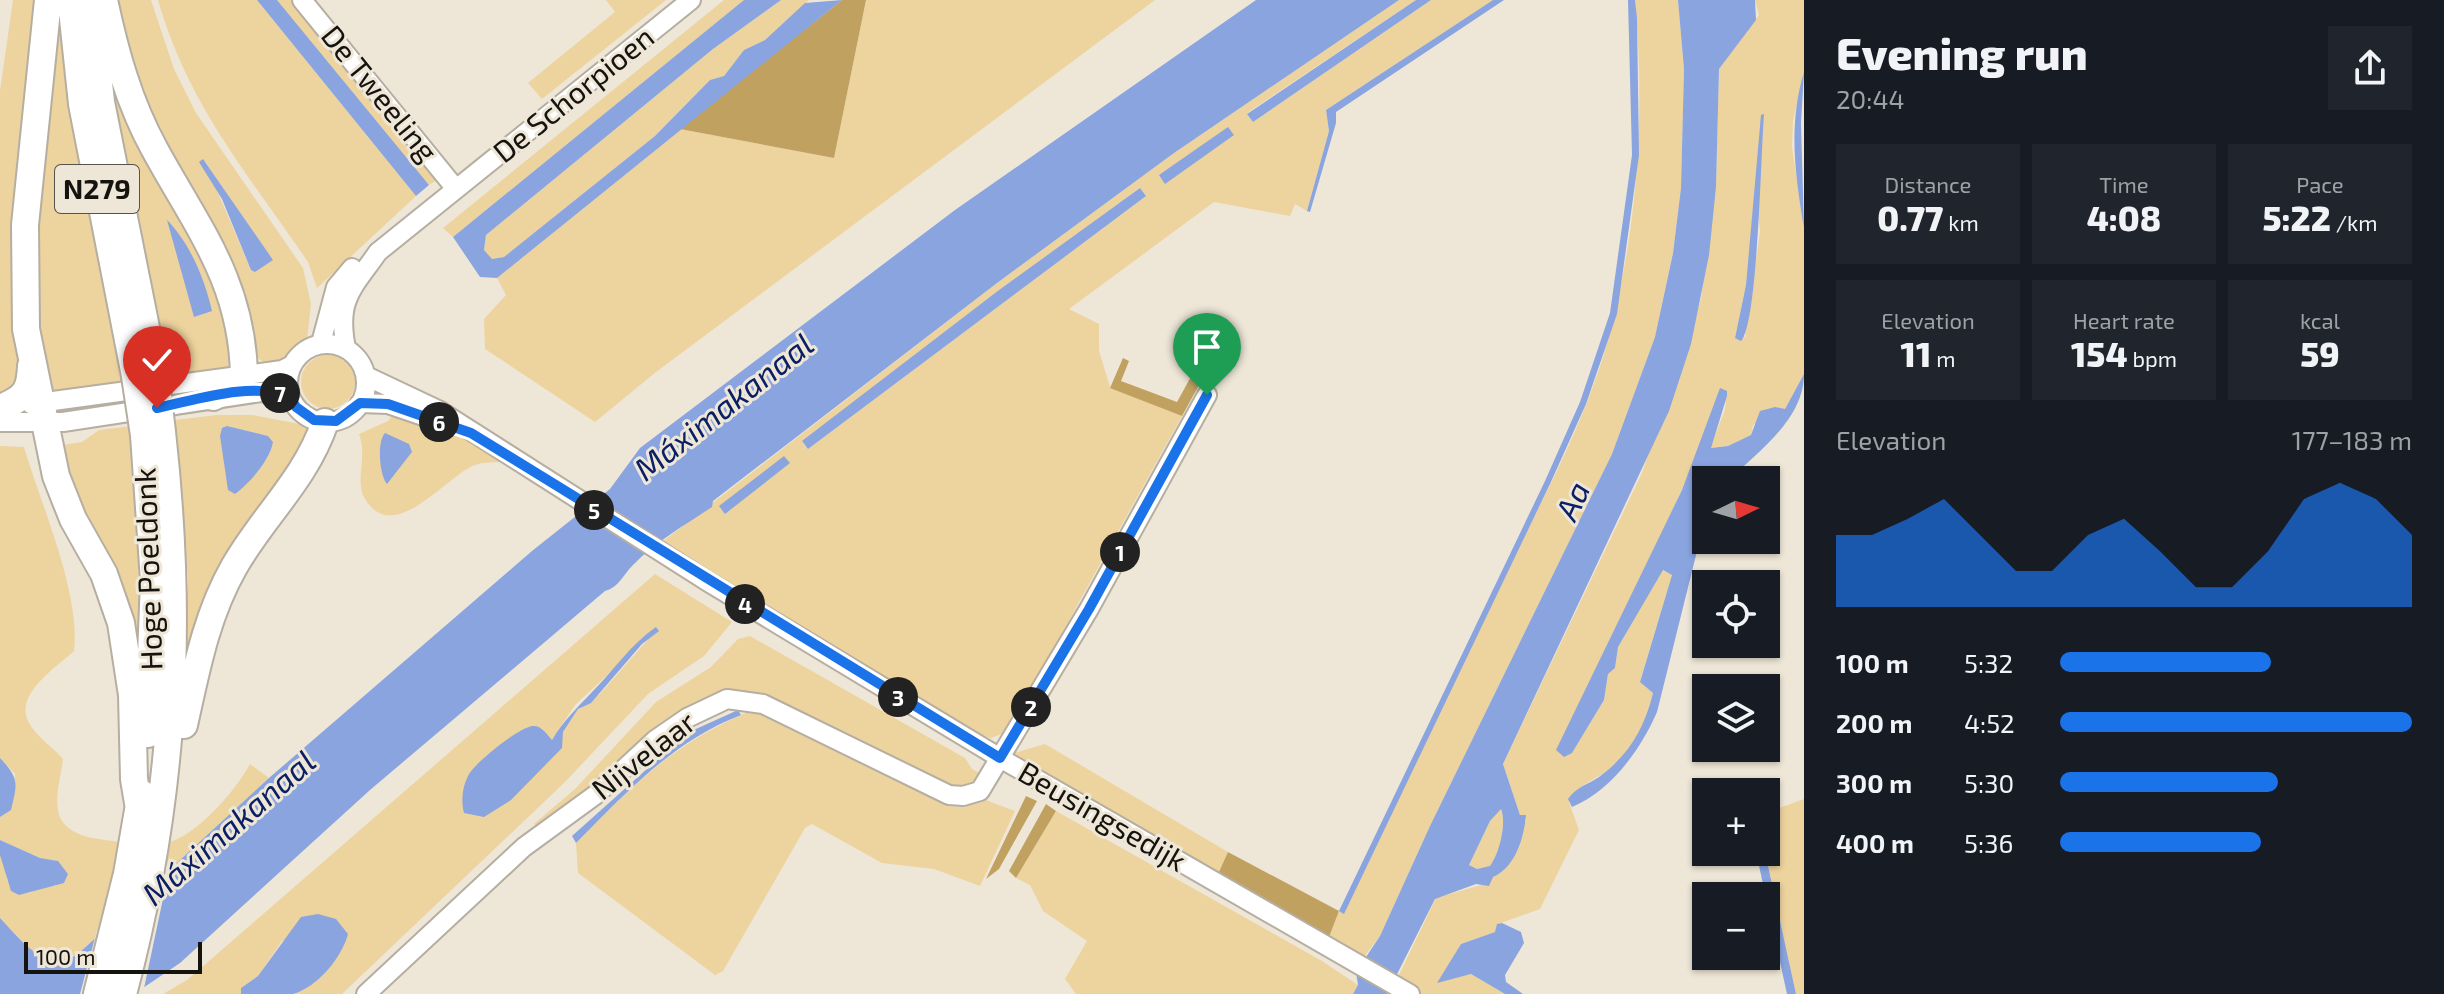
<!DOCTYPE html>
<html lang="en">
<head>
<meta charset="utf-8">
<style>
	:root { --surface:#171b24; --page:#20242c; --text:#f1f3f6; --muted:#9ea1a6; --accent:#1a73e8 }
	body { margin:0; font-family:"Exo 2",sans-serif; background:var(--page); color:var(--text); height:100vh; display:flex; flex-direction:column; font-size:30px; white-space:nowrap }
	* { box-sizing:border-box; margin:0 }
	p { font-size:26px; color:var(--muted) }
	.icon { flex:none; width:44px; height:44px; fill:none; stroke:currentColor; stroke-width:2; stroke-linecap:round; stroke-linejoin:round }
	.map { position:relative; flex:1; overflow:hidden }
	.side { display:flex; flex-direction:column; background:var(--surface); width:640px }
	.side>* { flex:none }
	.needle { width:52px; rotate:85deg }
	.tools { position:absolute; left:1692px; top:466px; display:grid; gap:16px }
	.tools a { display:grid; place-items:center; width:88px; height:88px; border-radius:0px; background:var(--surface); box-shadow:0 2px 6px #0004; font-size:40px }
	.scale { position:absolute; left:24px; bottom:20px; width:178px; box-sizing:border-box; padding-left:8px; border:4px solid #15130e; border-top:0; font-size:22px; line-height:28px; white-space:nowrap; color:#15130e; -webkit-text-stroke:6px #eee7d8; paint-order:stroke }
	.pin { position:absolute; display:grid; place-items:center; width:68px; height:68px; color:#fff; margin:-82px -34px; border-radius:50% 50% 50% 0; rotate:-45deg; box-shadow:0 0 8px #0007 }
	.pin .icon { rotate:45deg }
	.km { position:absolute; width:40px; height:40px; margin:-20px; border-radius:50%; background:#222; color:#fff; font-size:22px; line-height:40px; text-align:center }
	.round { display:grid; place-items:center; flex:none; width:84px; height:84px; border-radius:0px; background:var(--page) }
	.headline { display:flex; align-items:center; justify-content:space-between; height:136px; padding:0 32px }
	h1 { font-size:44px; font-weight:800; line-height:60px }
	.stats { display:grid; grid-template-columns:repeat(3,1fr); gap:12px; height:136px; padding:8px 32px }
	.stats div { display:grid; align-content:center; border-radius:0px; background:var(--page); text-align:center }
	.stats b { font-size:34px; font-weight:800 }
	.stats small { font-size:22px; font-weight:400 }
	.stats p { font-size:22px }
	.chart { height:224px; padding:16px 32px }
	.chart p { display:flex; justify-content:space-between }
	.chart svg { width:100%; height:144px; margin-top:8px; fill:var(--accent); opacity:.7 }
	ul { padding:0 32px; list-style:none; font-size:26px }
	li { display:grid; grid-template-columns:128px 96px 1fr; align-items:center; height:60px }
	li i { height:20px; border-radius:10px; background:var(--accent) }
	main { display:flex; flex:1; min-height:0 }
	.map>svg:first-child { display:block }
	.green { fill:#edd39e; fill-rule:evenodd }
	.forest { fill:#c0a160 }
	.water { fill:#89a4df; fill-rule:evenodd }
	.pier { fill:#eee7d8 }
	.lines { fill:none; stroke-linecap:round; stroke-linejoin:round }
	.minor-casing { stroke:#b5aea1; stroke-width:22 }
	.highway-casing { stroke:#b5aea1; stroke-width:30 }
	.minor { stroke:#fff; stroke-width:18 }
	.highway { stroke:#fff; stroke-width:26 }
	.highway-bridge-casing { stroke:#b5aea1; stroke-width:30; stroke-linecap:butt }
	.highway-bridge { stroke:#fff; stroke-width:26 }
	.route-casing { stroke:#fff; stroke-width:16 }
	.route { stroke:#1a73e8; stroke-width:10 }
	.labels { text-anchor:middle; stroke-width:6; stroke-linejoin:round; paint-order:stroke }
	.shield { fill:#eee7d8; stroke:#56534b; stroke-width:2 }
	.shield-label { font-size:28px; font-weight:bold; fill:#15130e }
	.street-label { font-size:30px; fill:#15130e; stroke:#eee7d8 }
	.water-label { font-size:32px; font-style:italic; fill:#0b2064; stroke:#eee7d8 }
</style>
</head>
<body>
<main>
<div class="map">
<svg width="1804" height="994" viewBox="0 0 1804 994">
	<rect width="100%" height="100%" fill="#eee7d8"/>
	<path class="green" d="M13 0H43L24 380 0 401V91Z
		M110 0H151L174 69 196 113 303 268 311 304 307 340 286 362H263L253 354 159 148ZM204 160 272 260 251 270Z
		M158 0H257L416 196 317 288 308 262C248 174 188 105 158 0Z
		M277 0H294L440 178 429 185Z
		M606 0H666L542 99 528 83 615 12Z
		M724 0H744L453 237 443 228Z
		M781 0H809L765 40 744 50 724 76 710 80 655 136 504 257 492 259 484 250 486 235 713 49Z
		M866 0H1155L656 372 595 422 485 349 484 319 506 295 497 278 680 129 834 158Z
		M1399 0H1416L1247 113 1253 122 1431 0H1493L1326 110 1329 131 1307 211 1295 204 1290 216 1214 202 1069 309 1099 324V351L1110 387 1182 416 1007 732 991 738 968 731 723 583 662 542 997 283 1174 153ZM1140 188 1146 196 808 449 802 442 999 290Z
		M1635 0H1678L1684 69 1681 188 1673 252 1655 337 1612 454 1430 826 1380 936 1363 958 1329 937 1339 911 1344 913C1397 802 1450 691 1503 580 1539 506 1580 432 1604 354 1637 242 1646 115 1635 0Z
		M1755 0H1804V72L1793 121 1792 147 1804 228V374L1785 409 1753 425 1751 435 1728 446 1710 448 1725 410 1727 391 1658 542 1572 753 1604 700 1608 674 1615 668 1618 647 1662 570 1672 575 1640 681 1653 693C1646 719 1637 745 1616 764 1601 778 1577 783 1569 802L1579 830 1540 909 1498 924 1495 932 1461 944 1441 980 1471 974 1505 994H1421L1397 979 1436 898 1488 883 1527 819 1520 815 1503 764 1642 473 1701 299 1716 187 1719 69 1759 15ZM1763 114 1757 202 1760 232 1745 337 1735 338 1746 285Z
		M60 4 70 107 126 388 43 398 31 289Z
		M105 22 205 242 239 371 166 380 110 101Z
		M301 382a27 27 0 1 1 54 0a27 27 0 1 1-54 0Z
		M396 410 451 431 505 462C495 462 484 462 475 465 447 475 394 547 365 499 354 480 368 458 359 434L388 421Z
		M217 415H253L320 428 182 699 188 579 175 420ZM227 426 268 436 273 442C270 460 250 483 235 493Z
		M132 426 145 651 137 652 57 446 82 442 99 430Z
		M0 446 24 447C41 505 81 593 74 651 57 667 15 693 28 721 35 736 53 747 63 759 61 776 54 798 59 815 65 831 83 837 99 839 120 842 145 848 166 843 196 837 236 790 250 764L269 778 77 955C43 972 22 941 0 918V855L6 866 7 880 29 893 48 885 56 886 58 861 40 858 0 840V817L10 810 15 774 0 758Z
		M655 574 732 622 704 656 648 694 564 783 342 994H294C318 977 340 963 348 933L282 941 258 976 241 988V994H163L187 980ZM658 628 600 694 578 709 563 732 464 813C480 788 509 720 542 728L551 741 575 705Z
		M750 636 965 758 972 769 982 774 975 784 949 786 767 698C690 672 637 752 583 795 569 806 553 816 538 827L534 824 575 789 656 702 711 667 738 639Z
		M755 709 767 711 947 806 963 807 983 799 1015 811 980 886 934 869 882 863 812 824 805 828 723 971 715 975 578 873 576 843C636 783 674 742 755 709Z
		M1045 744 1228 852 1218 874 1011 754Z
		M1804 799V994H1796L1765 852 1766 813Z
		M1501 809C1507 824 1499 854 1490 867L1477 869 1469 865 1490 821Z
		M1056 811 1322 961 1358 985 1353 994H1076L1065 979 1087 941 1043 911 1030 885 1016 878Z"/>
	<path class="forest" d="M842 0H866L834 158 680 129Z
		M1123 358 1129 361 1121 381 1177 402 1193 373 1203 378 1182 416 1110 388Z
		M1026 796 1037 801 999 869 986 879Z
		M1046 804 1056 811 1016 878 1009 871Z
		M1228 852 1339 911 1329 937 1218 874Z"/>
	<path class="water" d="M257 0H277L429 185 416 196Z
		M744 0H781L713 49 486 235 484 250 492 259 504 257 655 136 710 80 724 76 744 50 765 40 805 3 842 0 497 278 480 277 453 237Z
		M1256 0H1399L1174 153 997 283 713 501 712 507C685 525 655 542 633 565 623 575 619 587 605 591L370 790 180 963 134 994H0V918C22 941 43 972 77 955L269 778 532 551 610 489 640 448 955 210Z
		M1416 0H1431L1253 122 1247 114Z
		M1493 0H1504L1336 112V123L1310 212 1307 211 1329 131 1326 110Z
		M1628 0H1635L1637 18 1639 155 1617 314 1586 404 1550 484 1344 914 1339 911 1545 481 1580 402 1610 313 1632 155Z
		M1678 0H1755L1756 20 1719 69 1716 187 1709 255 1691 344 1669 411 1503 764 1520 815H1526C1524 837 1516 867 1493 877L1489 886 1476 884 1435 899 1387 994H1353L1358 985 1356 972 1380 936 1430 826 1612 454 1655 337 1673 253 1681 188 1684 69ZM1501 809C1507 824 1499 854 1490 866L1477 869 1469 865 1490 821Z
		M1804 72 1801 123 1804 228C1795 174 1788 125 1804 72Z
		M1764 114C1761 149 1758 324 1741 341L1735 338 1746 285 1761 115Z
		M1228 127 1234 135 1165 184 1159 175Z
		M203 159 273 260 255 272 251 270 222 199 199 162Z
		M1140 188 1146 196 808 449 802 441 999 290Z
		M167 220C190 243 205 280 212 311L194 317Z
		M1804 374C1804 419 1759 451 1729 480H1706V515L1657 712C1641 749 1611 791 1572 807L1568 799C1576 787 1587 785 1599 777 1629 755 1644 729 1653 693L1640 682 1672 575 1663 570 1618 647 1615 668 1608 674 1604 700 1572 753 1564 757 1556 750 1682 490 1720 388 1727 391V396L1711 448 1728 446 1751 435 1760 411 1775 407 1785 409Z
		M227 426 268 436 273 442C270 460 250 483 235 494L228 490 220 436 222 428Z
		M385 433 409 444 412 452 387 484C379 474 377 441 385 433Z
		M784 456 790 463 725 514 719 506Z
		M656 627 659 631 642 644 591 703 578 709 563 732 562 748 511 800 484 817 464 813C461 801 462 788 468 776 473 764 519 727 533 726 542 725 547 735 552 740 564 720 577 708 593 691 614 670 630 645 656 627Z
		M738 710 741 715C673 741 626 793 576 843L572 836 687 733Z
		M0 758C20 779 17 784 11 810L0 817Z
		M0 840 40 858 58 861 68 874 64 883 19 895 11 891 0 855Z
		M1756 852H1765L1796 994H1787Z
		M318 914 336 919 348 934C342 957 318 987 293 994 278 994 256 994 241 994V988L258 976 301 917Z
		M1502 923 1521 932 1524 943 1505 975 1506 982 1523 994H1505L1471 974 1437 983 1461 944 1495 932 1497 924Z"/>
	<path class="pier" d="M171 861 143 993 80 994 97 930Z"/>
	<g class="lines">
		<g class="minor-casing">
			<path id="minor" d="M302 0 456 189
				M321 343 336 287 352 268
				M288 383a39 39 0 1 1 78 0a39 39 0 1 1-78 0Z
				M346 348C336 299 353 288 378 252L691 0
				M366 376 440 411 705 580 1000 758 1410 994
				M360 403 388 404 438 421
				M31 404 282 370 292 365
				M0 422H63L261 392 290 397
				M366 994 524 847 598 793 655 740 687 718 727 699 763 704 949 795 963 796 980 791 1089 609 1207 395"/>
		</g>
		<g class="highway-casing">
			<path id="highway" d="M48 0 25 225 26 329 56 476 73 519 104 574 121 623 132 695 134 779 139 809
				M71 0 82 104 135 376
				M104 0C115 52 129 103 155 150 197 227 242 281 244 375L235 386 213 397
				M91 6 101 102 155 373
				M5 406C26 397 30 389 31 366
				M144 435 154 580 148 734
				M184 725C196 671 206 616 234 567 263 516 306 479 325 422
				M97 994 127 874 141 793
				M123 994C174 803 184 628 162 432"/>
		</g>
		<use href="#minor" class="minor"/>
		<use href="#highway" class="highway"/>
		<g class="highway-bridge-casing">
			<path id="highway-bridge" d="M155 373 162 432
				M135 376 144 435"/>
		</g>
		<use href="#highway-bridge" class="highway-bridge"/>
	</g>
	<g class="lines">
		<g class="route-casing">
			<path id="route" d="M157 408C196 400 252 381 290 397L296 407 314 420 336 421 360 403 388 404 471 433 1000 758 1089 609 1207 395"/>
		</g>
		<use href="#route" class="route"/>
	</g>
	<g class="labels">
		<rect class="shield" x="55" y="165" width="84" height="48" rx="6"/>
		<g class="shield-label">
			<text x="97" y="199">N279</text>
		</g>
		<g class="street-label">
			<text transform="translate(379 94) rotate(51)" y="10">De Tweeling</text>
			<text transform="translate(574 95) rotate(-39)" y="10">De Schorpioen</text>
			<text transform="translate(149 569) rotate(-92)" y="10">Hoge Poeldonk</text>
			<text transform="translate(644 756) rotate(-38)" y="10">Nijvelaar</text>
			<text transform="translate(1102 817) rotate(30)" y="10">Beusingsedijk</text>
		</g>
		<g class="water-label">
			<text transform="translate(724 407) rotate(-38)" y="11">Máximakanaal</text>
			<text transform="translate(1573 501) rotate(-65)" y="11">Aa</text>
			<text transform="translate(229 828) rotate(-41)" y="11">Máximakanaal</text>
		</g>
	</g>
</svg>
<div class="tools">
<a><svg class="needle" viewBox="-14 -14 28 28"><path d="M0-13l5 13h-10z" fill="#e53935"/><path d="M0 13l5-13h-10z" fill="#9ea1a6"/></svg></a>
<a><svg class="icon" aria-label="locate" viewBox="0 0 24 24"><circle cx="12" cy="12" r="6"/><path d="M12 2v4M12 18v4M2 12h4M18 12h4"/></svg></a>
<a><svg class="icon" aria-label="layers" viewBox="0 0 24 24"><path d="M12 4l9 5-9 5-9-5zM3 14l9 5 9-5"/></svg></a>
<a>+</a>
<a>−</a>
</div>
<div class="scale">100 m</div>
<div class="pin" style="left:1207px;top:395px;background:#1e9e55"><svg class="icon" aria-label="arrive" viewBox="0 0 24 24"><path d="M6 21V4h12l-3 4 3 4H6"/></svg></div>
<div class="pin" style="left:157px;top:408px;background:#d93025"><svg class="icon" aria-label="check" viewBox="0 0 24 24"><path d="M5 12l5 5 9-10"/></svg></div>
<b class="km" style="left:1120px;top:552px">1</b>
<b class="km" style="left:1031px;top:707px">2</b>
<b class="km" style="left:898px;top:697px">3</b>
<b class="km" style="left:745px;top:604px">4</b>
<b class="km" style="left:594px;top:510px">5</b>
<b class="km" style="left:439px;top:422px">6</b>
<b class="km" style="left:280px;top:393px">7</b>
</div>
<section class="side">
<div class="headline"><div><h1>Evening run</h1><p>20:44</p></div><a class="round"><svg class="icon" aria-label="share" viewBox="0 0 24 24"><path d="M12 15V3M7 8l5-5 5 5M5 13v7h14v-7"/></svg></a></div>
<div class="stats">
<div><p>Distance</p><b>0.77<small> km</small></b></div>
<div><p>Time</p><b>4:08</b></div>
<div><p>Pace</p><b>5:22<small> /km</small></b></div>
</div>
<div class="stats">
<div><p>Elevation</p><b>11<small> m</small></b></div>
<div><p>Heart rate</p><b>154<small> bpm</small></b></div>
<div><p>kcal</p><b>59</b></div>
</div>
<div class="chart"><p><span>Elevation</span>177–183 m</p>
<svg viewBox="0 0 160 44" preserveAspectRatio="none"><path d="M0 44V22L10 22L20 17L30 11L40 22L50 33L60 33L70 22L80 17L90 27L100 38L110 38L120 27L130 11L140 6L150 11L160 22V44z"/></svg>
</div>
<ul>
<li><b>100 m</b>5:32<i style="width:60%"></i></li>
<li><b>200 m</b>4:52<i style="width:100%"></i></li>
<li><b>300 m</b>5:30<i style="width:62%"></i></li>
<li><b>400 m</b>5:36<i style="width:57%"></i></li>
</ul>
</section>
</main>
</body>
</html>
